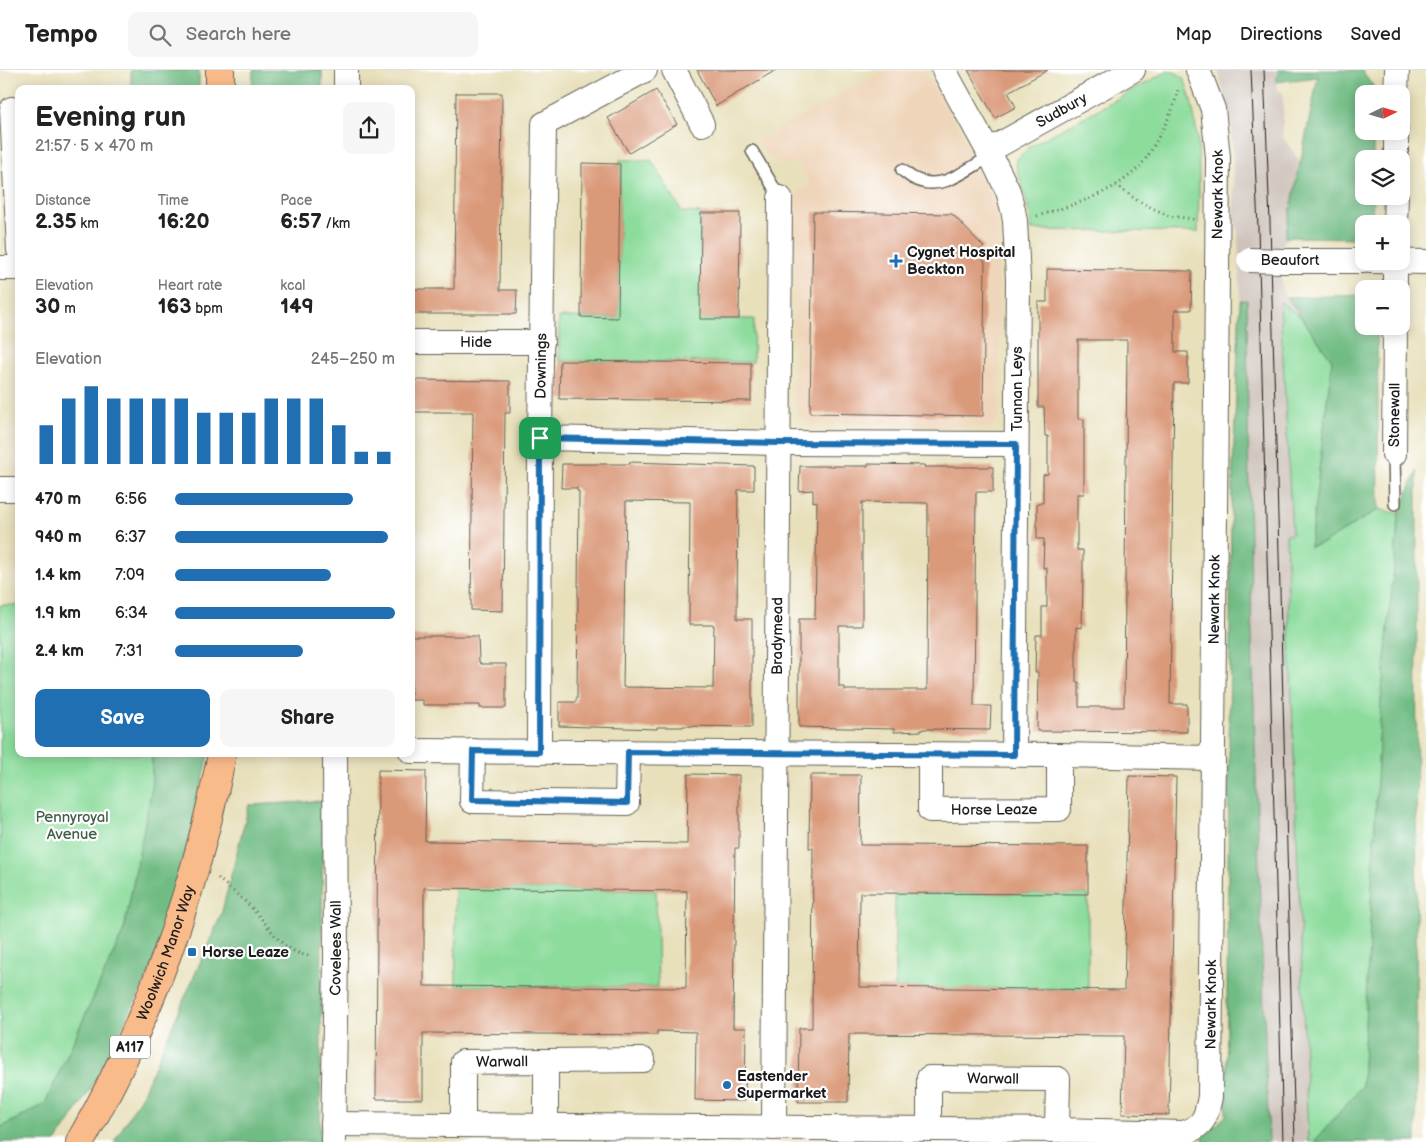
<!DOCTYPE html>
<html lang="en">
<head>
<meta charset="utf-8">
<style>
	:root { --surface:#fff; --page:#f6f6f6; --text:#222; --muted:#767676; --line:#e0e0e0; --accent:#1f6fb2 }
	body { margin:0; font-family:"Balsamiq Sans",sans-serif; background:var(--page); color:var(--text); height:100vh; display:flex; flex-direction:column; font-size:19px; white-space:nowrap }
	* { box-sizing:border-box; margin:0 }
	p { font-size:16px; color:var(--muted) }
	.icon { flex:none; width:28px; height:28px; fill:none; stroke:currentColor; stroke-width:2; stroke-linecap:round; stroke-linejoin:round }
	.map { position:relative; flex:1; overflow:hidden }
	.panel { position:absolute; left:15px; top:15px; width:400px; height:672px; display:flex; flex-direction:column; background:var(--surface); border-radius:10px; box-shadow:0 2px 12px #0003 }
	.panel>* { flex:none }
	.needle { width:32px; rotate:85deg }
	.controls { position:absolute; left:1355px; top:15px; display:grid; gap:10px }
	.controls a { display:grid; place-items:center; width:55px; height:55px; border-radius:10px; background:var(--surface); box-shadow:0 2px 12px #0003; font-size:25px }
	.pin { position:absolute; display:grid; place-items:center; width:42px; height:42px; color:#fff; margin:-21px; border-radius:10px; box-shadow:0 2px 8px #0006 }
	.round { display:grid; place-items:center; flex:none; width:52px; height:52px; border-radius:10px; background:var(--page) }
	.headline { display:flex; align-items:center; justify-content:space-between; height:85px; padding:0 20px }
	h1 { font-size:28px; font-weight:800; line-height:38px }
	.metrics { display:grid; grid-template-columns:repeat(3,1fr); gap:8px; height:85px; padding:5px 20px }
	.metrics div { display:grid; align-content:center }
	.metrics b { font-size:21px; font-weight:800 }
	.metrics small { font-size:14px; font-weight:400 }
	.metrics p { font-size:14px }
	.chart { height:140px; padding:10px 20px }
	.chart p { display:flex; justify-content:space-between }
	.chart svg { width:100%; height:90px; margin-top:5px; stroke:var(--accent); stroke-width:6 }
	.button { display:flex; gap:10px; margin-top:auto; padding:10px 20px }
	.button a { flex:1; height:58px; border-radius:10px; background:var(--accent); color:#fff; font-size:20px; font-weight:800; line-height:58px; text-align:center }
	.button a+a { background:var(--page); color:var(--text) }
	ul { padding:0 20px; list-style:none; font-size:16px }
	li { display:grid; grid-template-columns:80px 60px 1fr; align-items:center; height:38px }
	li i { height:12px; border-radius:6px; background:var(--accent) }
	header { display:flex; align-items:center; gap:30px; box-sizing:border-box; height:70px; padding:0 25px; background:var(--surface); border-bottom:1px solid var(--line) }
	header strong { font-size:24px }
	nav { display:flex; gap:28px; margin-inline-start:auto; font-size:18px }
	.search { width:350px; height:45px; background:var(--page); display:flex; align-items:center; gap:12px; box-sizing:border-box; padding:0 18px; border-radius:10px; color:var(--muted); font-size:19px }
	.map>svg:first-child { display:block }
	.built { fill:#efd6bb }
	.industrial { fill:#cdc2b9 }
	.green { fill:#8cdc9c; stroke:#547c5c }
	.forest { fill:#71bc84; stroke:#466c50 }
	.building { fill:#da9979; fill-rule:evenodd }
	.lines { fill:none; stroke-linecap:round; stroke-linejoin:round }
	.lane-casing { stroke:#636154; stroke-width:14 }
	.street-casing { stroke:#636154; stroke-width:26 }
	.primary-casing { stroke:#636154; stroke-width:30 }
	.path { stroke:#636154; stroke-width:3; stroke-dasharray:1 4; stroke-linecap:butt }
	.lane { stroke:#fff; stroke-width:11 }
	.street { stroke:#fff; stroke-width:24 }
	.primary { stroke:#fabb8b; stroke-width:28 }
	.tram { stroke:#1c1c1c; stroke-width:1 }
	.street-bridge-casing { stroke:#636154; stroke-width:26; stroke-linecap:butt }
	.street-bridge { stroke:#fff; stroke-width:24 }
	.route-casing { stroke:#fff; stroke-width:10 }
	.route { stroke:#1f6fb2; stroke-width:6 }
	.poi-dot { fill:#1f6fb2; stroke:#fff; stroke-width:2 }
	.labels { text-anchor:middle; stroke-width:4.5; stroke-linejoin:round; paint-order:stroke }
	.shield { fill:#fff; stroke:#606060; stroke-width:1 }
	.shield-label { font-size:14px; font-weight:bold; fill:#1c1c1c }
	.street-label { font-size:15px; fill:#1c1c1c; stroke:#fff }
	.poi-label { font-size:15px; font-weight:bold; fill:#1c1c1c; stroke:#fff; text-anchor:start }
	.park-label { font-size:15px; fill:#435f49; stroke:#fff }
</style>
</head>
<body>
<header>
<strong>Tempo</strong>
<div class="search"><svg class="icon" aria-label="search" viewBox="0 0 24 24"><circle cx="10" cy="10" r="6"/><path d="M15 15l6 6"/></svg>Search here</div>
<nav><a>Map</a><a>Directions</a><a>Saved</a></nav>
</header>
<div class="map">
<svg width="1426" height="1072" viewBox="0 0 1426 1072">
	<rect width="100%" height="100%" fill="#fff"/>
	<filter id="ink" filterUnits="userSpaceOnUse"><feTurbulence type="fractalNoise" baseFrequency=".02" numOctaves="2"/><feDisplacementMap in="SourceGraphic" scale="10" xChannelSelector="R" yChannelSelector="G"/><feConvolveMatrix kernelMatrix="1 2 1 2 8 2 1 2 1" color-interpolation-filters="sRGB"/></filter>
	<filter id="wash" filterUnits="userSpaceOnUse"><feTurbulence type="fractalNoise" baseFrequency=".0096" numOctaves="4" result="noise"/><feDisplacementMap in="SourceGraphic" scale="20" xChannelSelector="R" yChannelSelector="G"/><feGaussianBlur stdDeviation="1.12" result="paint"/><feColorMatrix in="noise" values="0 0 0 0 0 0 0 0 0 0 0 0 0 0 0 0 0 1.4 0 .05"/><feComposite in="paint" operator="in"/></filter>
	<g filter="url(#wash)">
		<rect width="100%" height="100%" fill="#e8e0bb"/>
		<path class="built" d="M884 0H924L969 76 997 147 1000 231 999 348 992 357 808 353 798 344 797 336 793 335 795 151 792 134 795 125 802 119 810 116 800 93 785 95 774 90 764 84 758 70Z
			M735 1068 933 1069 1030 1072H1192H735Z"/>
		<path class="industrial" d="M1218 0H1279L1276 12 1277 20 1283 22V67L1322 125 1280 177 1282 222 1284 223 1332 290 1310 477 1325 1072H1226L1231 444 1240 230 1238 165 1234 134 1232 57Z"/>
		<path class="green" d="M1168 1C1174 2 1178 3 1182 7 1186 11 1187 18 1189 24 1202 69 1199 116 1198 162L1032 160 1027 132 1016 96 1017 89 1029 77Z
			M620 90H651L682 142 701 143V249H754L753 292 559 291V247L618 248Z
			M1280 232 1301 247 1332 290 1310 477 1324 473 1379 439 1399 444 1381 632 1362 1016 1314 1072H1308L1286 465 1292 464Z
			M0 535H19V684H152V718L124 860 45 1034 0 1058Z
			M455 818 656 821 658 917 456 916Z
			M895 823 1088 824V919L895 918Z"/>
		<path class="forest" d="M131 0H199V19H131Z
			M253 0H322V19H252Z
			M1279 0H1362L1373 16V24H1364V61H1373V89H1364V126H1373L1372 154H1364V168L1285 167 1318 7 1276 12Z
			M1364 225V256H1377L1379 439 1324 473 1310 477 1332 290 1287 227Z
			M1240 230H1247C1248 510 1258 791 1269 1072H1204L1203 1067 1226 1046 1231 444Z
			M1417 401 1416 1072H1314L1362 1016 1381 632 1399 444Z
			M152 684H209L182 799 150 902 90 1020 56 1072H0V1058L45 1034 124 860 152 718Z
			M323 731 320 1072H114L142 1025 221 845 249 735Z"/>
		<g id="blocks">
			<path class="building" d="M697 0H776L716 36Z
				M968 0H1048L1008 22 1016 37 995 48Z
				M656 20 677 54 629 83 608 48Z
				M456 23H502L500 220H517L516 244H411V219H454Z
				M582 93 620 94 618 248 581 247Z
				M813 142 952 144 984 177 977 183 985 192 983 346 810 343Z
				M701 143H740L739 249H700Z
				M1047 199 1192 201 1191 240H1175V282H1188V313H1174L1170 634H1187V662L1037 661 1038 602H1035L1036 565H1042V537H1047V498H1043L1044 469H1037V433H1043V405L1048 404V366H1045L1044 337H1038V232H1047ZM1078 270H1127L1124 637H1079V612H1076V557L1082 558 1083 510V480H1077V424H1084V349H1078Z
				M560 291 751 293V331L559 329Z
				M411 310 510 311V343H505L503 541 471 540 473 342H411Z
				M630 392 754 396V420H738L737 549H752V657L683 656V657H657V659L559 656V632H576V629H577L579 421H577V418H561L562 394H630ZM626 431 690 432 689 555H714L713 618 623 617Z
				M868 394 925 395 924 397H993V422H976L974 636H991L990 660 922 659V661L894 662V659L799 657V549H815L817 431 813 432V420L799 421 800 396H868ZM862 432 928 433 927 620H845V617H839V556H862Z
				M411 566H478L479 592 481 593V594H506V638H480V635H423V630H411Z
				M378 700 426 701 425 771 687 774 688 704 739 705V778H735L733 958H746L745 1031 695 1030 696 962 657 961V965L423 963V1029H376ZM424 818 687 821 686 918 424 916Z
				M810 705H861L860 775 1088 776V824L860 823 859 917 1124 920 1129 706 1176 707 1169 1045 1122 1044 1124 966 849 964 848 1032H798L799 958H812L813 778H809Z"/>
		</g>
	</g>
	<g filter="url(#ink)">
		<use href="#blocks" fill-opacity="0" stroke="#636154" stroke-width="1"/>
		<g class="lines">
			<g class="lane-casing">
				<path id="lane" d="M752 81 780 128
					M902 100C906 103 910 107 915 109 942 123 968 98 991 86
					M1394 384 1395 434"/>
			</g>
			<g class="street-casing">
				<g id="street">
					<path d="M674 0 702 54"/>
					<path d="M944 0 991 86 1008 121 1013 140 1015 151 1018 209 1014 685"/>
					<path d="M346 19V0"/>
					<path d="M1396 24 1397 0"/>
					<path d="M12 39 19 180"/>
					<path id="s1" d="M988 81 1133 0"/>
					<path d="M1396 89V61"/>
					<path d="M1395 154 1396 126"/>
					<path d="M1284 191H1364"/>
					<path d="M1371 191 1426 192"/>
					<path d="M0 198H19"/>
					<path d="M1395 219V191"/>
					<path id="s2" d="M411 272H542"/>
					<path d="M540 368 779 373 1016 374"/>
					<path id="s3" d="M1394 384 1395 256"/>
					<path d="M0 419H19"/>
					<path d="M411 681 1059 685 1212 688"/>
					<path d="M473 681 472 731 627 733 628 682"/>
					<path id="s4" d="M539 682 540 368 544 54 645 0"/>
					<path id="s5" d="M930 685V740L1059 739V685"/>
					<path d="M546 991 643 990"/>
					<path id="s6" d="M333 1054 1057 1060 1184 1063C1204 1056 1206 1047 1210 1027L1218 87 1213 39 1198 0"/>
					<path id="s7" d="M463 1055V992L546 991V1056"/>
					<path id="s8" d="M774 1058 780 128"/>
					<path id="s9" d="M929 1059V1008L1058 1009 1057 1060"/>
					<path id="s10" d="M333 1072 336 888 335 684"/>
				</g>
			</g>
			<g class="primary-casing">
				<g id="primary">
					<path d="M220 19V0"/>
					<path id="s11" d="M80 1072C150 950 195 822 222 684"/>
				</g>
			</g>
			<path class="path" d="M1116 115 1138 131 1169 146 1194 149
				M1037 146C1072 135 1111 125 1138 98 1147 89 1153 77 1159 66 1167 52 1175 36 1178 20
				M218 808C229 818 241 827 251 837 270 856 281 883 311 886"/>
			<use href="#lane" class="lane"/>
			<use href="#street" class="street"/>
			<use href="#primary" class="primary"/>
			<path class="tram" d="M1251 0 1258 158 1283 1072
				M1264 0 1270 153 1295 1072"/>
			<g class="street-bridge-casing">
				<path id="street-bridge" d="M1249 190 1284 191"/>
			</g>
			<use href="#street-bridge" class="street-bridge"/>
		</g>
	</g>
	<g class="lines" filter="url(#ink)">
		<g class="route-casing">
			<path id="route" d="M540 368 779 373 1016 374 1014 685 628 682 627 733 472 730 473 681 539 682Z"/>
		</g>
		<use href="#route" class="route"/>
	</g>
	<g class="poi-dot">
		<path d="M893.5 183.5h5v5h5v5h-5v5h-5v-5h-5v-5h5z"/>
		<rect x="187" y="877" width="10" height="10" rx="2.5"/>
		<circle cx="727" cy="1015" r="5"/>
	</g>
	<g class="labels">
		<rect class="shield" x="110" y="965.5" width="40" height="23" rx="4"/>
		<g class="shield-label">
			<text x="130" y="982">A117</text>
		</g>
		<g class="street-label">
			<text dy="5" stroke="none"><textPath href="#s1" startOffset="84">Sudbury</textPath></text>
			<text dy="5" stroke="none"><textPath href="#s6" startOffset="1801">Newark Knok</textPath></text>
			<text x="1290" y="195">Beaufort</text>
			<text dy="5" stroke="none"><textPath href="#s2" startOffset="65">Hide</textPath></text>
			<text dy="5" stroke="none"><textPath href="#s4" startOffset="386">Downings</textPath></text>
			<text transform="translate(1017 319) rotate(-90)" y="5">Tunnan Leys</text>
			<text dy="5" stroke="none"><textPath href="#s3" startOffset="39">Stonewall</textPath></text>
			<text dy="5" stroke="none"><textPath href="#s6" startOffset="1396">Newark Knok</textPath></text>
			<text dy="5" stroke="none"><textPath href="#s8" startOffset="492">Bradymead</textPath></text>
			<text dy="5" stroke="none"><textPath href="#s5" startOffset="119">Horse Leaze</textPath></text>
			<text dy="5" stroke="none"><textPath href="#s10" startOffset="194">Covelees Wall</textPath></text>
			<text dy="5" stroke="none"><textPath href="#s11" startOffset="208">Woolwich Manor Way</textPath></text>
			<text dy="5" stroke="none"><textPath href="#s6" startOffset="991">Newark Knok</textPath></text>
			<text dy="5" stroke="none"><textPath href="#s7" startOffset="102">Warwall</textPath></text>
			<text dy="5" stroke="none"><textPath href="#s9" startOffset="115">Warwall</textPath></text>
		</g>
		<g class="poi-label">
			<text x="907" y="187">Cygnet Hospital<tspan x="907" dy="17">Beckton</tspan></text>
			<text x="202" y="887">Horse Leaze</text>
			<text x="737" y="1011">Eastender<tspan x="737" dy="17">Supermarket</tspan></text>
		</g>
		<g class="park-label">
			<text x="72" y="752">Pennyroyal<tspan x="72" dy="17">Avenue</tspan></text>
		</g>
	</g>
</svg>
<div class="controls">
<a><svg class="needle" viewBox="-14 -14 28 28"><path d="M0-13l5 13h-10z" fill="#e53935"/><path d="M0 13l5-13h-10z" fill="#767676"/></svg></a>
<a><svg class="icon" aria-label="layers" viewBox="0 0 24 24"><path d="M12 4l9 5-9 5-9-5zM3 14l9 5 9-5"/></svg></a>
<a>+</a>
<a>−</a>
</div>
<div class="pin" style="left:540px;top:368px;background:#1e9e55"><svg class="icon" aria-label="arrive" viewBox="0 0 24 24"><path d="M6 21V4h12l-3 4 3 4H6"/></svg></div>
<section class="panel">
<div class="headline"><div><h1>Evening run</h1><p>21:57 · 5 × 470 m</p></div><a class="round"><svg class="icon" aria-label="share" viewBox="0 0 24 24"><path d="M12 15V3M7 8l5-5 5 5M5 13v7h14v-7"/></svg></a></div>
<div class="metrics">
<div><p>Distance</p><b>2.35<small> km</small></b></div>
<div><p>Time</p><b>16:20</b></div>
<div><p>Pace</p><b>6:57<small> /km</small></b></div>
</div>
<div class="metrics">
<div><p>Elevation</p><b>30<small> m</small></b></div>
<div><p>Heart rate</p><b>163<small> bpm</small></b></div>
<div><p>kcal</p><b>149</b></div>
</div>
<div class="chart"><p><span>Elevation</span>245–250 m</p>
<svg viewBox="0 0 160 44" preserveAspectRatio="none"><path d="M5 44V25M15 44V12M25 44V6M35 44V12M45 44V12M55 44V12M65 44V12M75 44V19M85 44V19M95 44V19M105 44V12M115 44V12M125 44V12M135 44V25M145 44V38M155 44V38"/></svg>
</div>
<ul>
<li><b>470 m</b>6:56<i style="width:81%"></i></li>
<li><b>940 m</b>6:37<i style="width:97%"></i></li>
<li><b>1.4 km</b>7:09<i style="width:71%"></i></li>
<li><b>1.9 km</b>6:34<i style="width:100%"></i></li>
<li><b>2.4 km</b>7:31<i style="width:58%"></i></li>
</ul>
<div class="button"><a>Save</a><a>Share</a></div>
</section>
</div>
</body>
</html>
